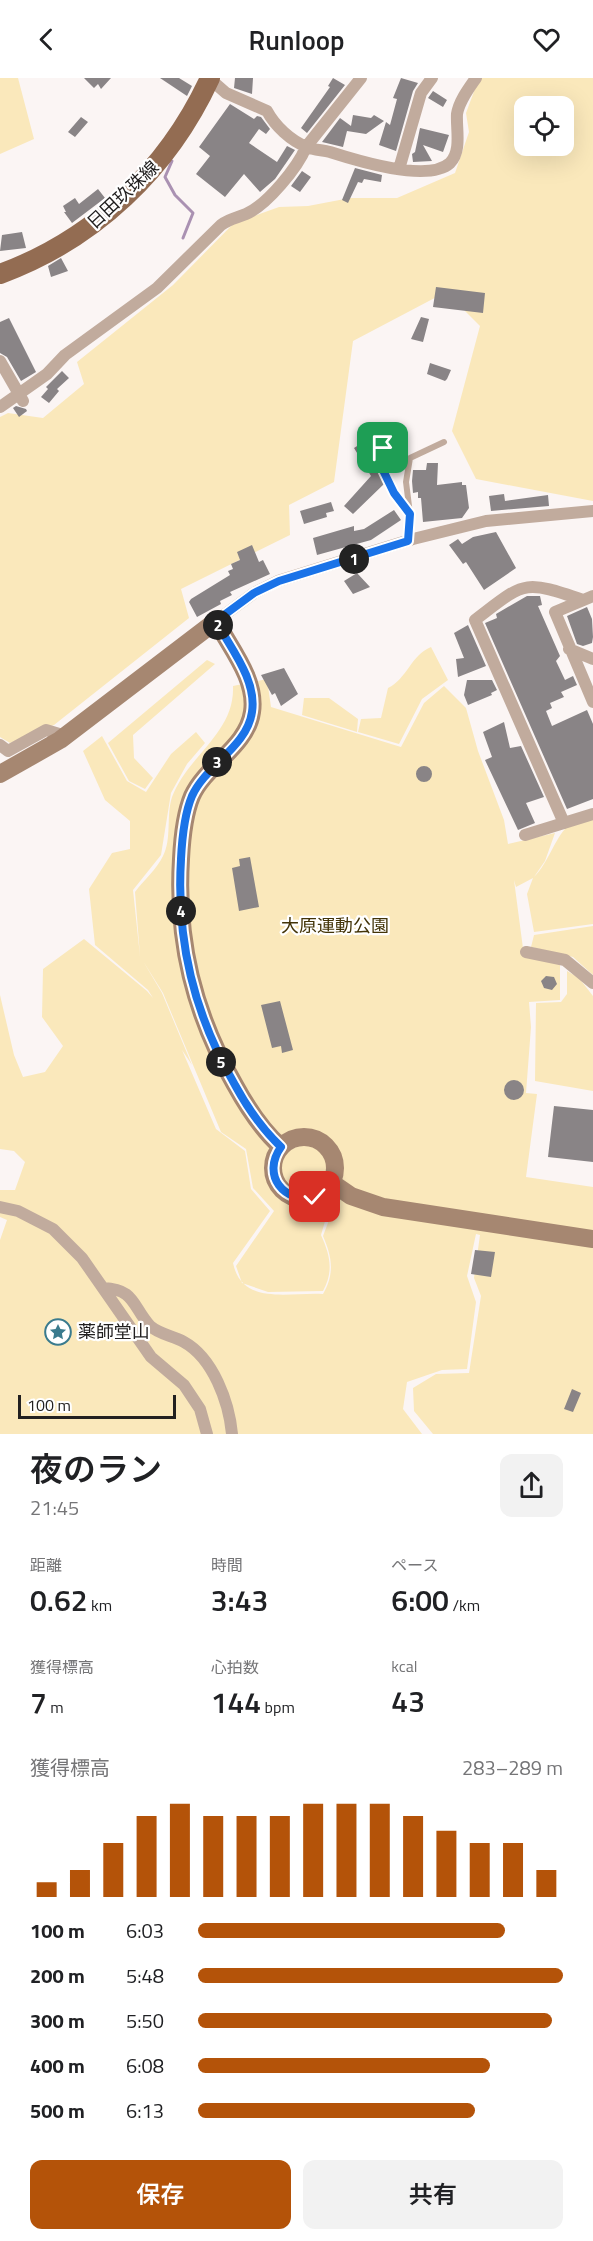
<!DOCTYPE html>
<html lang="ja">
<head>
<meta charset="utf-8">
<style>
	:root { --surface:#fff; --page:#f2f2f2; --text:#202124; --muted:#757577; --accent:#b45309 }
	body { margin:0; font-family:"Titillium Web","Noto Sans JP",sans-serif; background:var(--page); color:var(--text); height:100vh; display:flex; flex-direction:column; font-size:22px; white-space:nowrap }
	* { box-sizing:border-box; margin:0 }
	p { font-size:20px; color:var(--muted) }
	.icon { flex:none; width:33px; height:33px; fill:none; stroke:currentColor; stroke-width:2; stroke-linecap:round; stroke-linejoin:round }
	.map { position:relative; height:1356px; overflow:hidden }
	.details { display:flex; flex-direction:column; background:var(--surface); flex:1 }
	.details>* { flex:none }
	.buttons { position:absolute; left:514px; top:18px; display:grid; gap:12px }
	.buttons a { display:grid; place-items:center; width:60px; height:60px; border-radius:12px; background:var(--surface); box-shadow:0 6px 24px #0002; font-size:30px }
	.scale { position:absolute; left:18px; bottom:15px; width:158px; box-sizing:border-box; padding-left:6px; border:3px solid #222020; border-top:0; font-size:16px; line-height:21px; white-space:nowrap; color:#222020; -webkit-text-stroke:4px #fff; paint-order:stroke }
	.pin { position:absolute; display:grid; place-items:center; width:51px; height:51px; color:#fff; margin:-26px; border-radius:12px; box-shadow:0 3px 9px #0006 }
	.km { position:absolute; width:30px; height:30px; margin:-15px; border-radius:50%; background:#222; color:#fff; font-size:16px; line-height:30px; text-align:center }
	.round { display:grid; place-items:center; flex:none; width:63px; height:63px; border-radius:12px; background:var(--page) }
	.head { display:flex; align-items:center; justify-content:space-between; height:102px; padding:0 30px }
	h1 { font-size:33px; font-weight:600; line-height:45px }
	.figures { display:grid; grid-template-columns:repeat(3,1fr); gap:9px; height:102px; padding:6px 30px }
	.figures div { display:grid; align-content:center }
	.figures b { font-size:30px; font-weight:600 }
	.figures small { font-size:16px; font-weight:400 }
	.figures p { font-size:16px }
	.chart { height:168px; padding:12px 30px }
	.chart p { display:flex; justify-content:space-between }
	.chart svg { width:100%; height:108px; margin-top:6px; stroke:var(--accent); stroke-width:6 }
	.button { display:flex; gap:12px; margin-top:auto; padding:12px 30px }
	.button a { flex:1; height:69px; border-radius:12px; background:var(--accent); color:#fff; font-size:24px; font-weight:600; line-height:69px; text-align:center }
	.button a+a { background:var(--page); color:var(--text) }
	ul { padding:0 30px; list-style:none; font-size:20px }
	li { display:grid; grid-template-columns:96px 72px 1fr; align-items:center; height:45px }
	li i { height:15px; border-radius:8px; background:var(--accent) }
	header { display:flex; justify-content:space-between; align-items:center; height:78px; padding:0 30px; background:var(--surface); font-size:27px; font-weight:600 }
	.map>svg:first-child { display:block }
	.green { fill:#fae8bb; fill-rule:evenodd }
	.lines { fill:none; stroke-linecap:round; stroke-linejoin:round }
	.stream { stroke:#aa91b2; stroke-width:3 }
	.building { fill:#898486 }
	.lane { stroke:#c1ab9d; stroke-width:6 }
	.street { stroke:#c1ab9d; stroke-width:12 }
	.secondary { stroke:#a68771; stroke-width:18 }
	.primary { stroke:#936c52; stroke-width:20 }
	.route-casing { stroke:#fff; stroke-width:12 }
	.route { stroke:#1a73e8; stroke-width:8 }
	.labels { text-anchor:middle; stroke-width:4.5; stroke-linejoin:round; paint-order:stroke }
	.street-label { font-size:18px; fill:#222020; stroke:#fff }
	.park-label { font-size:18px; fill:#433408; stroke:#fff }
	.poi-label { font-size:18px; fill:#222020; stroke:#fff; text-anchor:start }
</style>
</head>
<body>
<header><svg class="icon" aria-label="back" viewBox="0 0 24 24"><path d="M15 5l-7 7 7 7"/></svg>Runloop<svg class="icon" aria-label="heart" viewBox="0 0 24 24"><path d="M12 20l-8-8c-3-5 5-10 8-4 3-6 11-1 8 4z"/></svg></header>
<div class="map">
<svg width="593" height="1356" viewBox="0 0 593 1356">
	<rect width="100%" height="100%" fill="#fbf5f4"/>
	<path class="green" d="M0 0H18L34 61 0 76Z
		M479 0H593V423L476 401 452 353 480 248 446 214 353 263 334 404 289 427 290 457 181 511 189 540 54 647 10 665 0 659V339L8 335 43 340 84 306 77 284 173 207 234 145 279 129 308 128 350 120H397L455 95 469 54 466 35ZM525 28H564V68H525Z
		M431 569 448 602 422 621 399 666 358 654 361 641 381 640 388 610C407 601 411 577 431 569Z
		M207 582 215 586 133 657 134 680 153 700 145 711 129 703 108 665Z
		M267 601 271 629 401 669 424 625 444 608 466 630 478 673 504 742 508 766 555 755 545 783 534 799C548 786 558 753 569 748 576 744 586 743 593 740V846L534 854 527 816 533 800 516 809 514 802 524 878 560 885V922L529 924 531 949 526 1015 537 1016 526 1099 593 1109V1356H433L414 1333 413 1310 436 1296 469 1295 481 1218 474 1200 480 1157 476 1156 467 1198 476 1224 467 1291 442 1292 407 1304 403 1331 422 1356H0V1162L7 1142 0 1139V1112H15L25 1084 14 1073 0 1071V917L14 977 23 999 45 994 63 968 42 939 43 891 84 861 147 913 153 920 148 912 95 867 89 811 112 775 130 771V743L105 722 83 673 102 658 127 703 146 714 171 676 196 654 205 665 187 686 171 715 161 777 133 812 140 878 135 814C143 803 157 791 163 778 172 761 166 737 172 719 188 677 235 655 233 608ZM143 883 163 915 221 1054 246 1071 253 1110 274 1133 236 1188 242 1205 268 1214 323 1213C334 1193 330 1177 321 1157L328 1133 332 1134 323 1158C332 1179 335 1195 323 1216 288 1214 242 1228 233 1185L270 1133 251 1111 245 1073 216 1051 182 972 192 987 162 915Z
		M304 620H329L358 641 357 654 302 637Z
		M593 848V897L573 879 531 869 534 857Z
		M567 893 579 900 593 918V1013L535 1003 536 925 561 924 567 916Z"/>
	<g class="lines">
		<path class="stream" d="M172 83 165 99 175 117 193 135 183 160"/>
	</g>
	<path class="building" d="M84 0H111L101 11 98 6 94 10Z
		M160 0H179L192 8 187 18Z
		M235 0H253L252 16 234 10Z
		M333 0 345 7 307 55 301 50 330 9 328 8Z
		M401 0 418 5 413 13 396 73 379 67 386 44 390 47 397 21 393 20Z
		M433 13 447 22 443 29 428 20Z
		M230 26 254 41 257 38 261 39 270 51 266 56 259 51 249 65 277 84 287 68 295 72 275 101 260 114 244 96 225 119 196 96 210 78 199 69Z
		M353 37 371 40 374 37 384 43 366 56 347 53 343 69 322 64 340 40 351 48Z
		M81 39 88 44 75 59 68 54Z
		M420 50 449 57 443 74 423 67 432 83 413 84 412 76 415 74Z
		M355 90 382 97 381 104 364 101 362 105 358 104 348 125 342 122Z
		M302 93 311 99 300 114 291 108Z
		M98 111 105 120 72 145 64 134H66L63 128 75 120 79 126Z
		M22 154 26 170 0 173 2 157Z
		M61 180 68 193 51 199 48 188Z
		M436 209 485 215 483 235 433 229Z
		M421 239 429 241 423 264 411 261Z
		M9 240 36 294 21 303 7 279 0 275V244Z
		M430 285 451 292 447 301 445 303 427 296Z
		M62 293 69 300 57 311 59 313 49 325 41 319 48 311 46 309Z
		M16 328 26 331 27 333 19 339 13 330Z
		M373 358 377 366 371 370 375 376 366 382 381 397 384 406 353 436 344 428 371 398 354 370Z
		M427 385H438L437 407 462 404V407H466L469 430 462 440 423 444 421 420H418V414L413 415 412 403 413 392H426Z
		M504 416 505 423 548 417 549 428 491 433 489 418Z
		M331 424 334 433 326 435 327 439 304 446 300 433Z
		M394 432 401 442 371 462 317 477 313 460 354 448V453L364 451Z
		M496 454 516 490 484 512 466 484 463 486 449 467 458 461 462 466 473 459Z
		M252 467 259 484 263 482 270 496 230 514 232 517 220 523 221 526 197 539 189 524 191 521 230 497 228 493 233 491 231 486 240 482 237 474Z
		M357 495 370 509 353 516 344 503Z
		M527 518H540L542 527 538 528 560 578 556 583 565 602 573 598 577 607 561 614 564 619 550 625 552 630 546 633 552 648 587 632 593 646V721L567 731 485 545 497 540 496 536Z
		M587 529 592 541 593 559 592 565 583 568 577 566 567 538Z
		M468 547 486 588 458 599 456 581 464 580 454 555Z
		M284 590 298 616 281 628 275 615 272 617 261 597Z
		M467 602H492L497 612 491 615 492 617 468 627 464 617Z
		M504 644 510 670 521 668 544 719 526 725 535 745 518 752 485 682 492 679 483 654Z
		M416 696a8 8 0 1 1 16 0a8 8 0 1 1-16 0Z
		M250 779 259 829 239 833 232 790 240 788 239 781Z
		M546 898 554 899 557 906 552 912 544 910 541 903Z
		M280 923 293 972 282 975 281 968 272 970 261 927Z
		M504 1012a10 10 0 1 1 20 0a10 10 0 1 1-20 0Z
		M554 1028 593 1032V1084L548 1079Z
		M475 1172 495 1174 491 1199 471 1196Z
		M572 1311 581 1315 573 1334 564 1331Z"/>
	<g class="lines">
		<path class="lane" d="M383 371C381 396 395 415 409 436
			M408 462 411 444 406 404 410 380 444 364"/>
		<path class="street" d="M210 1 226 15 267 33C275 48 291 63 307 69 314 72 322 72 330 74 355 82 428 105 450 85 462 73 456 51 457 36 459 23 469 10 476 0
			M399 91 421 15 432 0
			M0 283 23 323
			M0 329 47 296 65 277 157 210 221 147C230 140 237 140 246 136 267 127 298 89 306 69L361 0
			M593 518 555 534 593 624
			M216 543 254 515 278 503 413 461 486 443 593 433
			M569 571 593 581
			M0 667 8 673 46 652 66 658
			M564 745 475 542C525 504 522 501 583 522
			M525 757 593 736
			M526 874 565 882 593 905
			M0 1129 18 1133 53 1151 82 1180 151 1279 184 1307 200 1331 207 1356
			M103 1210C135 1211 132 1228 150 1248 159 1256 173 1258 184 1264 213 1280 229 1324 232 1356"/>
		<path class="secondary" d="M0 696 60 662 216 543C231 571 257 602 252 634 247 669 206 687 192 718 184 737 182 761 181 781 176 863 194 936 235 1007 247 1029 262 1052 281 1069
			M273 1090a31 31 0 1 1 62 0a31 31 0 1 1-62 0Z
			M332 1105 351 1118 383 1129 593 1161"/>
		<path class="primary" d="M0 196C95 161 168 91 210 0"/>
	</g>
	<g class="lines">
		<g class="route-casing">
			<path id="route" d="M315 1119C284 1126 261 1097 281 1069 262 1051 247 1029 235 1007 194 936 176 863 181 781 182 761 184 737 192 718 206 687 247 669 252 634 257 602 231 571 216 543L254 515 279 503 408 463 410 436 394 415 381 388 383 370"/>
		</g>
		<use href="#route" class="route"/>
	</g>
	<defs>
		<g id="sight-ring" transform="scale(1.35)"><circle r="9.5" fill="#fff" stroke="#3a7b8e" stroke-width="1.5"/><path d="M0-6L1.8-2.2L6-1.7L2.9 1.2L3.7 5.4L0 3.3L-3.7 5.4L-2.9 1.2L-6-1.7L-1.8-2.2Z" fill="#3a7b8e"/></g>
	</defs>
	<g fill-rule="evenodd">
		<use href="#sight-ring" x="58" y="1254"/>
	</g>
	<g class="labels">
		<g class="street-label">
			<text transform="translate(123 117) rotate(-43)" y="6">日田玖珠線</text>
		</g>
		<g class="park-label">
			<text x="335" y="854">大原運動公園</text>
		</g>
		<g class="poi-label">
			<text x="78" y="1260">薬師堂山</text>
		</g>
	</g>
</svg>
<div class="buttons">
<a><svg class="icon" aria-label="locate" viewBox="0 0 24 24"><circle cx="12" cy="12" r="6"/><path d="M12 2v4M12 18v4M2 12h4M18 12h4"/></svg></a>
</div>
<div class="scale">100 m</div>
<div class="pin" style="left:383px;top:370px;background:#1e9e55"><svg class="icon" aria-label="arrive" viewBox="0 0 24 24"><path d="M6 21V4h12l-3 4 3 4H6"/></svg></div>
<div class="pin" style="left:315px;top:1119px;background:#d93025"><svg class="icon" aria-label="check" viewBox="0 0 24 24"><path d="M5 12l5 5 9-10"/></svg></div>
<b class="km" style="left:354px;top:481px">1</b>
<b class="km" style="left:218px;top:547px">2</b>
<b class="km" style="left:217px;top:684px">3</b>
<b class="km" style="left:181px;top:833px">4</b>
<b class="km" style="left:221px;top:984px">5</b>
</div>
<section class="details">
<div class="head"><div><h1>夜のラン</h1><p>21:45</p></div><a class="round"><svg class="icon" aria-label="share" viewBox="0 0 24 24"><path d="M12 15V3M7 8l5-5 5 5M5 13v7h14v-7"/></svg></a></div>
<div class="figures">
<div><p>距離</p><b>0.62<small> km</small></b></div>
<div><p>時間</p><b>3:43</b></div>
<div><p>ペース</p><b>6:00<small> /km</small></b></div>
</div>
<div class="figures">
<div><p>獲得標高</p><b>7<small> m</small></b></div>
<div><p>心拍数</p><b>144<small> bpm</small></b></div>
<div><p>kcal</p><b>43</b></div>
</div>
<div class="chart"><p><span>獲得標高</span>283–289 m</p>
<svg viewBox="0 0 160 44" preserveAspectRatio="none"><path d="M5 44V38M15 44V33M25 44V22M35 44V11M45 44V6M55 44V11M65 44V11M75 44V11M85 44V6M95 44V6M105 44V6M115 44V11M125 44V17M135 44V22M145 44V22M155 44V33"/></svg>
</div>
<ul>
<li><b>100 m</b>6:03<i style="width:84%"></i></li>
<li><b>200 m</b>5:48<i style="width:100%"></i></li>
<li><b>300 m</b>5:50<i style="width:97%"></i></li>
<li><b>400 m</b>6:08<i style="width:80%"></i></li>
<li><b>500 m</b>6:13<i style="width:76%"></i></li>
</ul>
<div class="button"><a>保存</a><a>共有</a></div>
</section>
</body>
</html>
